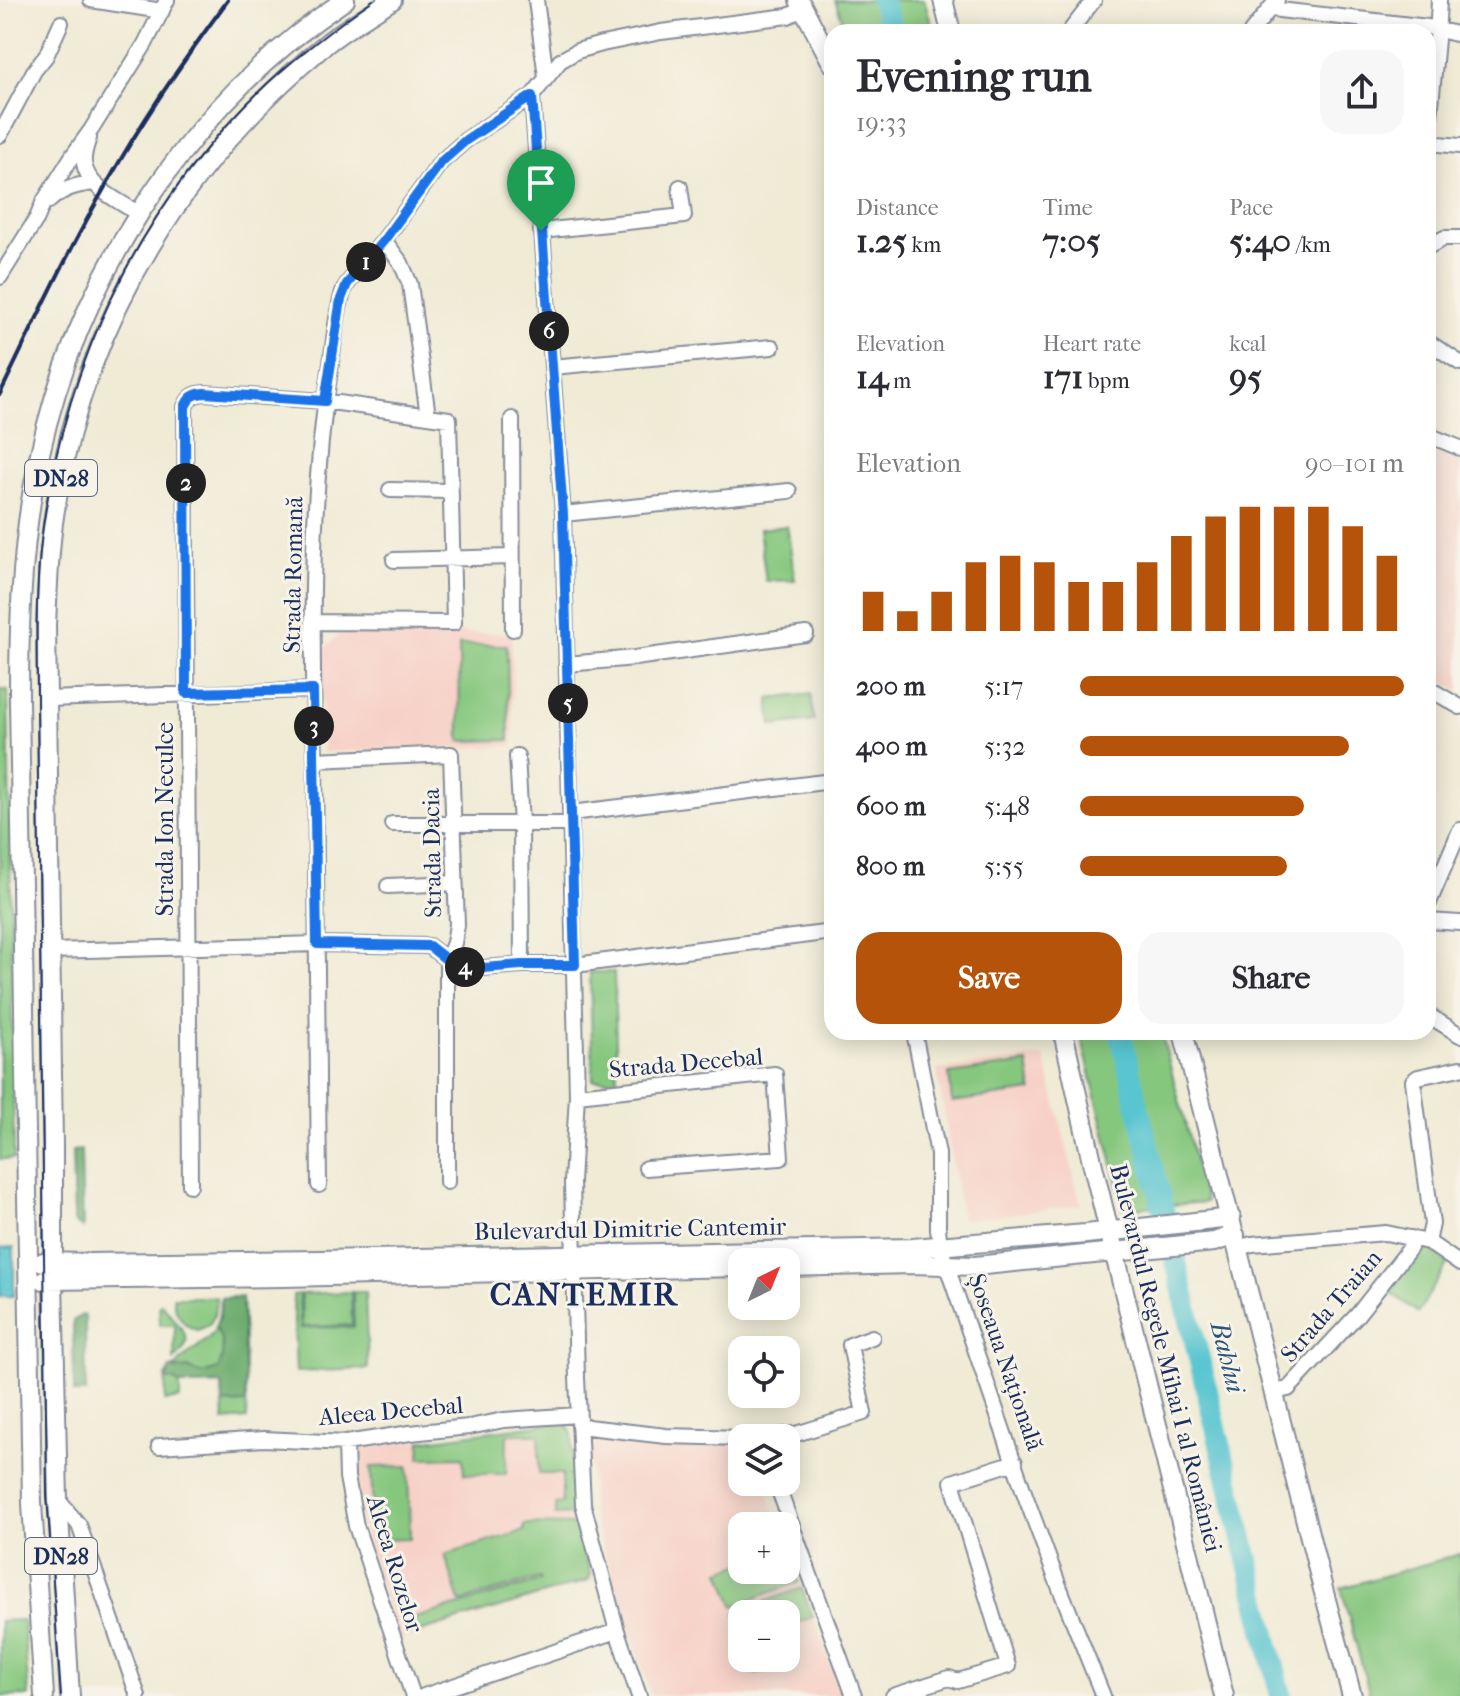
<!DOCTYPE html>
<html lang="en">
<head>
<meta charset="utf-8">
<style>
	:root { --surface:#fff; --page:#f7f7f7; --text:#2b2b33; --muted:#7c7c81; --accent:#b45309 }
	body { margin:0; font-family:"IM FELL French Canon",serif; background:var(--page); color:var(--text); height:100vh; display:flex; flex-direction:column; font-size:30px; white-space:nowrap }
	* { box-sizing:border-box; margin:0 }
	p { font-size:26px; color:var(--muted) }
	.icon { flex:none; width:44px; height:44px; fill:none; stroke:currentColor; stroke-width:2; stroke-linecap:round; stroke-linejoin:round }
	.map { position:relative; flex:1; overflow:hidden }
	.side { position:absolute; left:824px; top:24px; width:612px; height:1016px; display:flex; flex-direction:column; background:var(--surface); border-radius:24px; box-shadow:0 4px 20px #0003 }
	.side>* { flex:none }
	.needle { width:52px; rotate:43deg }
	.controls { position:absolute; left:728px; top:1248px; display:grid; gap:16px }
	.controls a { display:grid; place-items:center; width:72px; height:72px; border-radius:16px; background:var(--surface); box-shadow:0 4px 20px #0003; font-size:40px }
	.pin { position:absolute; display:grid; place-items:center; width:68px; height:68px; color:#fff; margin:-82px -34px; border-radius:50% 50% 50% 0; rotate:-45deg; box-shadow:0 0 8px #0007 }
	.pin .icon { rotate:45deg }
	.km { position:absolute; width:40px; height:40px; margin:-20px; border-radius:50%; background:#222; color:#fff; font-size:22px; line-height:40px; text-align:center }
	.round { display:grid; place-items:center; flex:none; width:84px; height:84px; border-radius:24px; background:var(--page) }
	.head { display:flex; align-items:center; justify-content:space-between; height:136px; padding:0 32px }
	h1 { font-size:44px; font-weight:700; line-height:60px }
	.stats { display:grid; grid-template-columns:repeat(3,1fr); gap:12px; height:136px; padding:8px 32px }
	.stats div { display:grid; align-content:center }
	.stats b { font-size:34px; font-weight:700 }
	.stats small { font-size:22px; font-weight:400 }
	.stats p { font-size:22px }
	.chart { height:224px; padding:16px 32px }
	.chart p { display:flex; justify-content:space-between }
	.chart svg { width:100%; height:144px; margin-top:8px; stroke:var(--accent); stroke-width:6 }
	.primary-button { display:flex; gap:16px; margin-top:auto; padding:16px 32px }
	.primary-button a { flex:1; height:92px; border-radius:24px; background:var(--accent); color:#fff; font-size:32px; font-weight:700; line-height:92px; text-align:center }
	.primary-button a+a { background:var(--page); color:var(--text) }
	ul { padding:0 32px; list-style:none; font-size:26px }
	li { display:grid; grid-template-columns:128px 96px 1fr; align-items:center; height:60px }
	li i { height:20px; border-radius:10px; background:var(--accent) }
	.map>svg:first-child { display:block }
	.built { fill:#f7d1c7; fill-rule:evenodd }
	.green { fill:#86c77e; stroke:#507b6e; stroke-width:2 }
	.forest { fill:#6cac6d; stroke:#446e66; stroke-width:2 }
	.water { fill:#59c5d0; stroke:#3a7a97; stroke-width:2 }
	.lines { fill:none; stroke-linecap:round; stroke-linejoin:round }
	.river { stroke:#59c5d0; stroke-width:22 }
	.minor-casing { stroke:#868d9a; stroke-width:18 }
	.major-casing { stroke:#868d9a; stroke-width:22 }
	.minor { stroke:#fff; stroke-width:14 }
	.major { stroke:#fff; stroke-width:18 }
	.tram { stroke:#1b2f5e; stroke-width:2 }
	.rail { stroke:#1b2f5e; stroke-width:4 }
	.route-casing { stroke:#fff; stroke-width:16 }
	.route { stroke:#1a73e8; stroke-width:10 }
	.labels { text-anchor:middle; stroke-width:6; stroke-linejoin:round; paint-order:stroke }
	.shield { fill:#f7f3e8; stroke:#5d6a87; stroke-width:2 }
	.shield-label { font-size:22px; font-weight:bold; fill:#1b2f5e }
	.street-label { font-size:24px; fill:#1b2f5e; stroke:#f7f3e8 }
	.water-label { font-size:26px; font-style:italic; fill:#2a547a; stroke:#f7f3e8 }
	.district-label { font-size:32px; font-weight:bold; letter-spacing:2px; fill:#1b2f5e; stroke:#f7f3e8 }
</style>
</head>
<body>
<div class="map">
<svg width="1460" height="1696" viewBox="0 0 1460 1696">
	<rect width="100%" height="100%" fill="#f7f3e8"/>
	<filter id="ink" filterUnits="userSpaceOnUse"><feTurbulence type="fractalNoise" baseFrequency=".0125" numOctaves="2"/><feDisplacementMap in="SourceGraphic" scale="16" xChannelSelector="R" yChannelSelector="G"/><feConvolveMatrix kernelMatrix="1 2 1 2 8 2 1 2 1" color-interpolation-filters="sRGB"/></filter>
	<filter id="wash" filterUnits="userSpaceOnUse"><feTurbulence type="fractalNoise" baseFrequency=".006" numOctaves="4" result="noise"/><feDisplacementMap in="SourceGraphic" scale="32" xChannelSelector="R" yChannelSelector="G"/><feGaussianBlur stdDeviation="1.8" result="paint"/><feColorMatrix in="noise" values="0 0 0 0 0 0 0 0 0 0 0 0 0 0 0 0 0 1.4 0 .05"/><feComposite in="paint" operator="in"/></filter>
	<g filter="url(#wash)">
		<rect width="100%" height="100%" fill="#f0ebd5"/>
		<path class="built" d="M1428 443 1460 455V691L1428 673Z
			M512 633 513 746 323 752 322 651 340 634Z
			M1044 1056 1081 1205 962 1220 937 1070Z
			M552 1423 568 1426 572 1434 574 1514 595 1580 398 1641 359 1512 353 1483V1466L356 1456 363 1448Z
			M609 1433 742 1444V1482H764L780 1526H742V1570H786V1543L842 1696H651L592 1514 590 1437ZM742 1614H786V1658H742Z"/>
		<path class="green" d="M835 0H924L934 32H847Z
			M787 526 795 580 766 581 759 529Z
			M459 645H507L509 740 460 741Z
			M0 690H8L14 1159H0Z
			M811 694 814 721 772 726 769 699Z
			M590 972H614L617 1080H593Z
			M1080 1032H1161L1206 1202 1124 1209Z
			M1028 1063 1032 1091 952 1102 949 1074Z
			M1423 1245 1448 1263 1418 1313 1390 1292Z
			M351 1292 352 1325 302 1327 301 1294Z
			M353 1292H365L368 1369 296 1372 293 1295 299 1294 301 1328 354 1327Z
			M173 1297H216C216 1312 215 1326 197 1330 183 1326 174 1312 173 1297Z
			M242 1297 247 1419 224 1421 222 1384 180 1385V1399L165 1401 166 1376 170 1369 176 1367C186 1351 206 1345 214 1331 220 1320 219 1310 221 1298Z
			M161 1304C167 1309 170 1314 175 1320 190 1339 191 1342 174 1360L175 1325H160L159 1305Z
			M552 1423 568 1426 572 1434 574 1514 555 1515V1504L562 1503V1474H539V1434H507L506 1474H464L463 1457 420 1458 421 1441Z
			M408 1466 410 1539 374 1540 371 1467Z
			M524 1524 571 1525 575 1526 591 1575 587 1581 413 1634 409 1620 540 1581 539 1578 460 1602 445 1555 524 1531Z
			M786 1548 799 1582 734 1606 721 1571 742 1563V1570H786Z
			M1460 1554V1696H1370L1341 1588Z
			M802 1588 813 1617 786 1627V1614H742V1629L736 1612Z
			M23 1620 29 1696H0V1621Z
			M786 1638 794 1661 756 1674 751 1658H786Z"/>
		<path class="forest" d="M81 1150 83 1228 74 1222 72 1151Z
			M242 1297 246 1403 223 1404 222 1384 180 1385 172 1379 166 1381 170 1369 176 1368 175 1370 188 1368 202 1374 218 1369C225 1353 224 1342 215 1327L220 1316 221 1298Z
			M82 1315H85L86 1393H74L73 1321Z"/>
		<path class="water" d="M14 1247V1296H0L1 1248Z"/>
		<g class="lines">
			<path class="river" d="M881 0 893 32
				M1120 1032 1281 1696"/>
		</g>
	</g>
	<g filter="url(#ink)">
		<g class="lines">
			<g class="minor-casing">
				<path id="minor" d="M91 0 162 11
					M536 0 546 77
					M1274 4 1279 10 1428 27 1460 35
					M1069 32 1094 0
					M1251 32 1277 0
					M532 96 563 514 577 1095 572 1182 577 1378 583 1504 617 1631 639 1696
					M0 135 34 71 46 56 61 23
					M89 138C86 146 83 155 84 163 87 188 120 201 139 214
					M1428 139 1437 39 1439 0
					M1428 143 1460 146
					M49 201C62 189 76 185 93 183
					M541 231 684 216 680 187
					M384 240 401 263 410 284 428 416
					M1428 247 1444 238H1460
					M0 277 37 218 44 201 73 155 91 130 145 44 167 0
					M1428 342 1460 363
					M552 367 772 347
					M512 419 513 629
					M1428 435 1460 448
					M390 490 450 491
					M563 514 789 491
					M394 560 512 557
					M567 664 635 658 806 634
					M1428 688 1460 707
					M47 699 313 690
					M517 756 521 824 522 965
					M315 760 451 754 457 925 454 943 447 960V1182
					M571 813 824 782
					M392 824H571
					M388 886 455 883
					M1428 905 1460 830
					M1428 921 1460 923
					M50 951 317 944 429 946 447 960 470 969 522 965H575L832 932
					M1428 1015 1460 1035
					M914 1032 938 1154V1229L940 1246 1025 1495 1057 1581 1103 1696
					M577 1095 775 1074 781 1158 646 1168
					M190 1185 185 407C189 397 194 394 204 393L325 401 449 419 454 623 314 622
					M319 1185 315 760C311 630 310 498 330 370 334 345 335 317 343 292L347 284 384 240 441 162 466 140 532 96 560 61 577 51 602 44 661 32 788 16 803 9
					M1428 1242 1432 1224 1413 1081 1418 1077 1460 1068
					M1238 1248 1252 1244 1386 1233 1428 1242 1460 1264
					M1274 1392 1288 1389 1358 1314 1410 1248 1411 1238
					M579 1426 666 1436 742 1438
					M764 1438 796 1434 864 1413 850 1345 872 1337
					M346 1443 347 1477 356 1526 413 1696
					M159 1446 264 1439 346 1443 410 1433 469 1427 504 1420 578 1415
					M776 1482 854 1696
					M58 1500 79 1525 138 1696
					M424 1696 617 1631
					M893 1696 949 1678 958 1681 1008 1666 952 1482 1015 1462"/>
			</g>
			<g class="major-casing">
				<path id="major" d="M799 0 832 63
					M943 0 951 32
					M1063 1032 1093 1166 1224 1696
					M1183 1032 1323 1589 1352 1696
					M43 1262 88 1263 320 1260 912 1248 1086 1234 1231 1218
					M786 1267 912 1264 975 1266 1214 1242 1235 1235
					M44 1280 283 1277 742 1267
					M44 1696 32 1503 19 701C19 630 21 559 33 489 66 295 180 110 345 0
					M70 1696 58 1500 53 1280V1146L46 625C48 583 49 540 57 498 87 317 185 160 326 44 346 28 370 14 392 0"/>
			</g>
			<use href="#minor" class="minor"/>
			<use href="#major" class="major"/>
			<path class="tram" d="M61 1696 47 1496 37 700C37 648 35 594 41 542 63 367 138 205 268 83 301 53 336 26 373 0"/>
			<path class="rail" d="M0 394C35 322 69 249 109 180 144 117 185 58 228 0"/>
		</g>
	</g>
	<g class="lines" filter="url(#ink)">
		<g class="route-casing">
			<path id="route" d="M532 96 563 514 575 965H522L470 969 447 960 429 946 317 944 313 690 186 693 185 407C189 397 194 394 204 393L325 401 341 299 347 284 384 240 441 162 466 140Z"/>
		</g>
		<use href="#route" class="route"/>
	</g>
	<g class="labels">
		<g class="shield">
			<rect x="25" y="460" width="72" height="36" rx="6"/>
			<rect x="25" y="1538" width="72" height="36" rx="6"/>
		</g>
		<g class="shield-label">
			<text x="61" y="486">DN28</text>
			<text x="61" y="1564">DN28</text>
		</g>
		<g class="street-label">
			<text transform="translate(293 575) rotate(-89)" y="8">Strada Romană</text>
			<text transform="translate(165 819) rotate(-90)" y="8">Strada Ion Neculce</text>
			<text transform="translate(432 853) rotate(-91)" y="8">Strada Dacia</text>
			<text transform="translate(686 1063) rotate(-5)" y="8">Strada Decebal</text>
			<text transform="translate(630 1229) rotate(-1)" y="8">Bulevardul Dimitrie Cantemir</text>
			<text transform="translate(1331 1306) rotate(-49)" y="8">Strada Traian</text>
			<text transform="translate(1166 1358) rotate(76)" y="8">Bulevardul Regele Mihai I al României</text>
			<text transform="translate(1006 1362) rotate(71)" y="8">Șoseaua Națională</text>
			<text transform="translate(391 1411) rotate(-5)" y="8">Aleea Decebal</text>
			<text transform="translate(395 1564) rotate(73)" y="8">Aleea Rozelor</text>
		</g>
		<g class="water-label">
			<text transform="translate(1228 1357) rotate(76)" y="9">Bahlui</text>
		</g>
		<g class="district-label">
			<text x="584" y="1305">CANTEMIR</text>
		</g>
	</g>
</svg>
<div class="controls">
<a><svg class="needle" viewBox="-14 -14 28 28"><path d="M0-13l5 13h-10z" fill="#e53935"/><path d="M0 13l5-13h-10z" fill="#7c7c81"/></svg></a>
<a><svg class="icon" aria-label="locate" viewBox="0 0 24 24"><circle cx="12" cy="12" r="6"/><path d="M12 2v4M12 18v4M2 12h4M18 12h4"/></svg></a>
<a><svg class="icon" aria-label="layers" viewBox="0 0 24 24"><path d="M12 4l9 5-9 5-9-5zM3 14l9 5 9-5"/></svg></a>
<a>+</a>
<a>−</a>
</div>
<div class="pin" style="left:541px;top:231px;background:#1e9e55"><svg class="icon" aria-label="arrive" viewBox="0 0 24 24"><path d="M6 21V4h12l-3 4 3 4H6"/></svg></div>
<b class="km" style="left:366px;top:262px">1</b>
<b class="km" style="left:186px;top:483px">2</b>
<b class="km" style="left:314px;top:726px">3</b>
<b class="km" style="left:465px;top:967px">4</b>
<b class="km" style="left:568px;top:703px">5</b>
<b class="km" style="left:549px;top:331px">6</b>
<section class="side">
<div class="head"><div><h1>Evening run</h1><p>19:33</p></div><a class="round"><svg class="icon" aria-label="share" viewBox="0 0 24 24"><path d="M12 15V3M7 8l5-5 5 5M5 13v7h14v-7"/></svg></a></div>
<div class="stats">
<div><p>Distance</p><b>1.25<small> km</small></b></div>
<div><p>Time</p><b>7:05</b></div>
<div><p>Pace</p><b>5:40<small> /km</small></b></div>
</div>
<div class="stats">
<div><p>Elevation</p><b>14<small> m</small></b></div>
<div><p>Heart rate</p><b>171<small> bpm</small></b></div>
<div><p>kcal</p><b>95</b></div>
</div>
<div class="chart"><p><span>Elevation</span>90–101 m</p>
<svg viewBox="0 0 160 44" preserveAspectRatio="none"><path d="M5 44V32M15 44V38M25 44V32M35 44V23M45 44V21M55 44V23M65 44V29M75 44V29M85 44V23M95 44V15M105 44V9M115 44V6M125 44V6M135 44V6M145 44V12M155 44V21"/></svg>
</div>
<ul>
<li><b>200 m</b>5:17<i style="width:100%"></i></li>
<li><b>400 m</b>5:32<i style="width:83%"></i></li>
<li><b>600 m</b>5:48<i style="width:69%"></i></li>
<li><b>800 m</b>5:55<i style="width:64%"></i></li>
</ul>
<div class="primary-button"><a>Save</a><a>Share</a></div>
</section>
</div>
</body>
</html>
